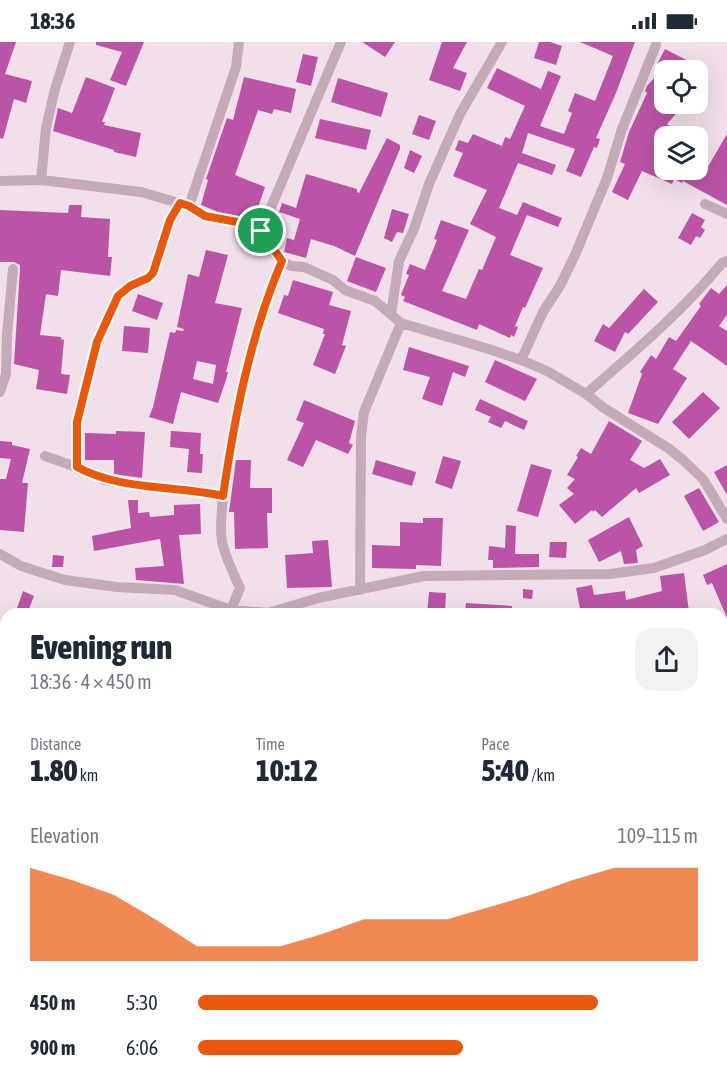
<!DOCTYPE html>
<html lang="en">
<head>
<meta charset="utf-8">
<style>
	:root { --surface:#fff; --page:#f2f2f3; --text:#1f2937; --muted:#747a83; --accent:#ea580c }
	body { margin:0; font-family:"Asap Condensed",sans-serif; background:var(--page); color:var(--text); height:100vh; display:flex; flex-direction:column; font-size:22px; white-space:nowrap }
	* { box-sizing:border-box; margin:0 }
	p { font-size:20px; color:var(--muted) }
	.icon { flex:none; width:33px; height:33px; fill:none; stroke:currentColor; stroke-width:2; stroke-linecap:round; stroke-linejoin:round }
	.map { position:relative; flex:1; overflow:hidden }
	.panel { position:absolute; left:0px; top:566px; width:728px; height:476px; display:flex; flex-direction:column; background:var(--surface); border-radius:18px 18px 0 0; box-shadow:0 6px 24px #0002 }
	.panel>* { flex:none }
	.controls { position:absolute; left:654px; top:18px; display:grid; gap:12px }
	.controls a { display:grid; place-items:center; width:54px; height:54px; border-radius:12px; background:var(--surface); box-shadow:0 6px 24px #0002; font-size:30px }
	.pin { position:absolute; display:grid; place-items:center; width:51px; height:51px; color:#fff; margin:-26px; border:3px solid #fff; border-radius:50%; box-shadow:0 2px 6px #0007 }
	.round { display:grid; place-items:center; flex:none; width:63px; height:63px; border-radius:18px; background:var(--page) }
	.summary { display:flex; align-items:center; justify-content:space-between; height:102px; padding:0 30px }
	h1 { font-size:33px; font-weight:800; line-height:45px }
	.figures { display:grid; grid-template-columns:repeat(3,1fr); gap:9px; height:102px; padding:6px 30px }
	.figures div { display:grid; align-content:center }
	.figures b { font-size:30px; font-weight:800 }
	.figures small { font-size:16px; font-weight:400 }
	.figures p { font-size:16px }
	.chart { height:168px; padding:12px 30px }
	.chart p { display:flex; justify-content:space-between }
	.chart svg { width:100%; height:108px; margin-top:6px; fill:var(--accent); opacity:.7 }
	ul { padding:0 30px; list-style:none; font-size:20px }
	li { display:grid; grid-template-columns:96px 72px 1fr; align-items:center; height:45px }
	li i { height:15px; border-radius:8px; background:var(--accent) }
	.status { display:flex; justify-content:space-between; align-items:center; height:42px; padding:0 30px; background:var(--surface); direction:ltr }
	.status svg { height:16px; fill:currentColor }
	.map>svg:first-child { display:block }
	.building { fill:#bb54a6; fill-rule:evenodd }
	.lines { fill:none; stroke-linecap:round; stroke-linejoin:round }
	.street { stroke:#c5aaba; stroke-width:10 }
	.secondary { stroke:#9c7e92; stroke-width:15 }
	.route-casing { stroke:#fff; stroke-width:12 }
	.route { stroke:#ea580c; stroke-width:8 }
</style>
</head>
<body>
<div class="status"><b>18:36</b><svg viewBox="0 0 49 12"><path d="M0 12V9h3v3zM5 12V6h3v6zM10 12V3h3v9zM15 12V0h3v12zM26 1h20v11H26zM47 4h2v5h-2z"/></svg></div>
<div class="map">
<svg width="727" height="1040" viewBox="0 0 727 1040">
	<rect width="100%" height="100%" fill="#f1e0e9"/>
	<path class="building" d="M0 0H16L5 32 32 39 26 61 14 57 3 97 0 96Z
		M96 0H144L126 44 110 38 122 10 96 3Z
		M362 0H395L385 15Z
		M442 0H467L453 26 467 31 460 49 429 38Z
		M539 0H550L562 4 556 23 534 16Z
		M580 0H635L616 51 596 96 600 97 597 106 594 105 581 135 566 129 575 107 528 91 522 111 556 123 552 133 518 121 499 166 517 173 523 160 562 176 558 185 527 173 510 213 543 226 525 266 523 265 515 284 518 285 514 295 511 293 510 296 479 282 477 288 403 259 405 255 401 253 402 250 409 233 406 232 410 222 425 228 437 198 434 197 441 178 469 188 442 249 466 257 479 227 482 228 496 195 470 182 487 148 453 134 463 111 455 108 459 98 468 101 473 92 502 104 505 95 510 97 525 64 487 46 497 26 541 47 548 29 561 34 540 84 564 92 572 71 568 69 575 51 595 59 613 14Z
		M665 7 706 28H664V62H685L667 82 670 84 656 113 664 117V128H706L727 92V163L683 139 682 141 674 137 672 142 642 129 628 158 612 150 625 122 620 120 629 90 647 51 645 49 647 44 661 28H654Z
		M303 12 318 15 311 44 296 40Z
		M86 35 115 46 102 80H105L104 83 141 91 136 115 114 110V108L53 89 58 66 72 71Z
		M244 35 296 47 291 71 274 67 272 72 258 68 235 133 265 145 254 177 218 170 201 163 208 138 206 137 227 76 233 78Z
		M338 36 388 51 381 75 331 60Z
		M419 73 436 79 429 98 412 92Z
		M320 77 371 88 366 108 315 96Z
		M387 96 400 103V107L355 214 334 204 311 197 306 216 284 210 287 196 294 198 300 177 279 170 282 161 296 166 306 132 357 147V150L359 151Z
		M410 108 422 114 414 131 404 126Z
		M69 163H82L81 175 110 177 108 215H112L110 234 61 228 58 254 46 252 40 293 61 295V297L64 298 61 332 70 333 67 352 36 347 39 328 14 322 20 227V223L14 220H0V168L68 171Z
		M392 167 409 172 403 191 397 190 392 200 384 196Z
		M692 171 705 178 701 185 705 188 700 196 696 194 691 203 678 196Z
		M206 208 228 213 215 261 242 266 226 330H228L226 338 218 361 181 350 173 382 149 375 153 365 170 290 175 291 176 288 183 289 184 287 177 285 188 232 199 235ZM197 319 216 323 213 342 193 337Z
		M356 215 386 226 376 250 347 239Z
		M293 238 333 250 329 263 351 269 342 303 346 304 335 332 313 323 325 292H323L324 287 278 271 284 253 288 254Z
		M727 243V273L719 284 727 289V324L691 299 673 327 687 336 658 382 628 371 642 332 640 330 651 313 656 317 669 295 676 299 701 264 699 262 711 246 719 252Z
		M644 247 658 260 628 292 625 290 615 310 594 299 603 282 609 286Z
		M138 252 163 261 157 278 132 269Z
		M124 284 150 286 148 311 122 309Z
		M409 305 469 324 465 335 453 330 442 364 422 357 430 335 403 328Z
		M495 318 537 337 525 359 485 340Z
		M703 350 720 366 689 397 672 380Z
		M480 357 528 379 524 388 505 379 501 386 488 380 491 375 475 368Z
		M304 358 355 379 349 401 353 403 348 412 316 398 303 425 287 418 304 381 296 378Z
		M609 379 642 399 630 418 644 426 660 417 670 433 639 451 636 446 602 475 595 468 593 470 592 468 575 482 559 463 574 452 567 446 575 437 567 433 578 415 576 414 581 406 591 412Z
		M116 389 145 390 142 436 114 432V418H85V391L116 392Z
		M171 389 201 391 200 412H203L202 431 187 430 189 407 170 405Z
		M0 399 12 400V403L30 407 22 441H28L24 490 0 488V437H6L11 417 0 416Z
		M443 414 461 419 452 447 435 441Z
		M236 418H251L250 446H272V471H267L268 506 235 507 234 470H229Z
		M376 418 416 430 412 444 372 432Z
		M531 422 552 428 538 475 517 469Z
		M727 423V453L714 430Z
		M699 446 719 480 703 489 684 454Z
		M128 458H138V471L149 470 150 475 174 473V463L200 462 201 492 179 493 184 542 136 538 135 526 164 524 160 497 94 509 92 494 131 486Z
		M629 475 643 504 636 508 638 521 624 522 621 509 599 520 588 498Z
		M423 476H443L441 524 416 523V527L372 526V503L400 504V480L423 481Z
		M506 483 516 484 515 512H539V525L493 526V518H488L489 504 505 506Z
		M328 498 332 545 287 546 285 513 313 511 312 499Z
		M550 500H567L566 516 549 515Z
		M53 513 64 514 63 525H52Z
		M727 522V576L712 541 707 543 703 533Z
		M684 531 689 570 581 572 576 546 592 543 594 553 625 549 626 558 662 549 660 534Z
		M523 547 533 548 532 557 523 556Z
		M23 549 34 554 27 572H15Z
		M429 550 446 551 445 572H427Z
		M466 561 512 564V572H465Z"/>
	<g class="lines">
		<path class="street" d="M41 138 46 86 55 47 70 0
			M0 139 41 138 141 150 189 164 205 174 216 177 248 182 261 189 275 212 282 219 291 224 304 225 333 238 345 248 375 259 401 281 492 308 521 318 547 329 586 352 604 366 668 406 682 417 703 437 727 477
			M705 162 727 172
			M189 164 236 25 239 0
			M261 189 341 0
			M391 272 399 219 414 187 429 142 460 72 502 0
			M521 318 543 270 561 242 575 213 607 136 622 87 656 3
			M0 350 6 332 7 293 13 227
			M586 352C634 310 682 270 722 221L727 219
			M45 414 93 431 104 438 168 447 202 449 223 454
			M77 425V380L97 300 118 254 130 244 148 236 153 231 170 178 180 161
			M0 512 21 524 65 538 117 545 175 548 231 568 268 571 318 556 424 534 610 532 654 526 705 508 727 497
			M360 548 361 394 364 370 401 281
			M231 572V568L240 546C234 533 227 518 223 504 218 486 224 445 227 426 238 355 254 285 282 219
			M722 655 727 654
			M573 1035 574 1040
			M293 1040 297 1035"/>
		<path class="secondary" d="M722 993H727
			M359 1040 390 1035"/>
	</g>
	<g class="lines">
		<g class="route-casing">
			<path id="route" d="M180 161 189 164 205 174 248 182 261 189 282 219C250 294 235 373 223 454 174 443 122 449 77 425V380L97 300 118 254 130 244 148 236 153 231 170 178Z"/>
		</g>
		<use href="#route" class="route"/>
	</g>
</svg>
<div class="controls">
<a><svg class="icon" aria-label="locate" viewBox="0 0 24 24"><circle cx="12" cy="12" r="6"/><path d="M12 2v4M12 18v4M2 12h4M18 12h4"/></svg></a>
<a><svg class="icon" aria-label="layers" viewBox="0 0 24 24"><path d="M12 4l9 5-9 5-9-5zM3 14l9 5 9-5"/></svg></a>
</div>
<div class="pin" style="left:261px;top:189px;background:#1e9e55"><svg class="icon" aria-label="arrive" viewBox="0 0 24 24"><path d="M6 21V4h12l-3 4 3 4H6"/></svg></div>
<section class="panel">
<div class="summary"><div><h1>Evening run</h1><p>18:36 · 4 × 450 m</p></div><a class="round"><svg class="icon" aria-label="share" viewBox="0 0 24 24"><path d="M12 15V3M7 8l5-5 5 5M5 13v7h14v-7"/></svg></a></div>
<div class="figures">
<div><p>Distance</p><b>1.80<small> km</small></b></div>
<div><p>Time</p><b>10:12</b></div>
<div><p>Pace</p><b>5:40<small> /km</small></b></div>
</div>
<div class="chart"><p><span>Elevation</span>109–115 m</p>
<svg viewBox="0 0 160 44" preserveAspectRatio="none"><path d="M0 44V6L10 11L20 17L30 27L40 38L50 38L60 38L70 33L80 27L90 27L100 27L110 22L120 17L130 11L140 6L150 6L160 6V44z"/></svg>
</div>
<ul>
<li><b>450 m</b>5:30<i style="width:80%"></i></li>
<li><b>900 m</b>6:06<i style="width:53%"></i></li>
</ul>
</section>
</div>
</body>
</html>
